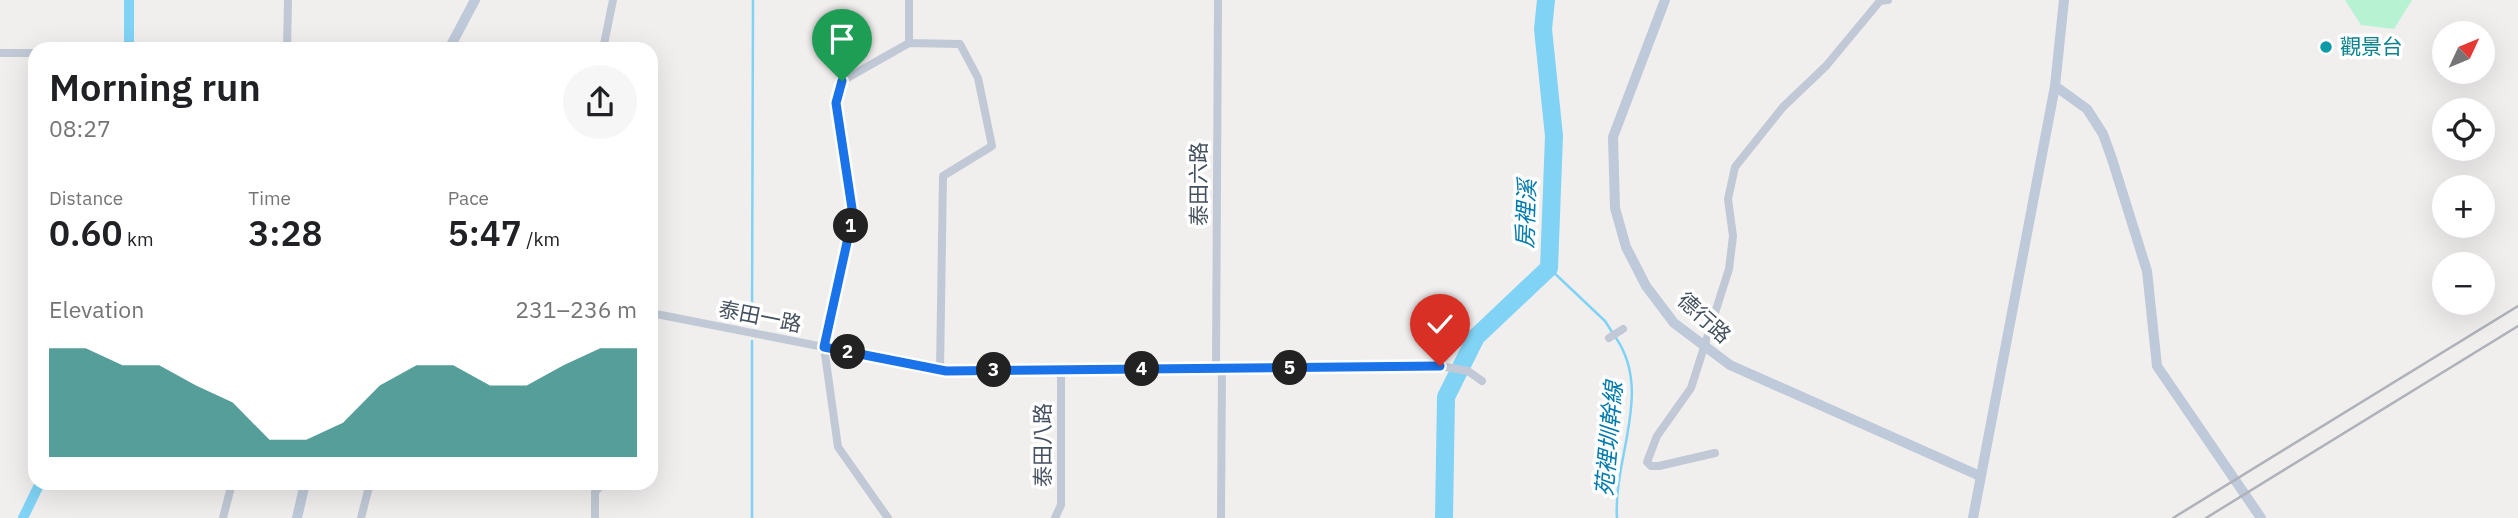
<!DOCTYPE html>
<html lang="en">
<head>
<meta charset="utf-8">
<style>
	:root { --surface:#fff; --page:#f6f6f6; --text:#202124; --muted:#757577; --accent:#0f766e }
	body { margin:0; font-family:"IBM Plex Sans","Noto Sans TC",sans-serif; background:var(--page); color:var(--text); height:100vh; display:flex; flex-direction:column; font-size:26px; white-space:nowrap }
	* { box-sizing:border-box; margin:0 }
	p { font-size:23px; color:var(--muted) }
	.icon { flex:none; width:38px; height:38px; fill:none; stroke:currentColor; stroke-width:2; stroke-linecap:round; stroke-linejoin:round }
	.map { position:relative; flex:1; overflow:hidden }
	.sheet { position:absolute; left:28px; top:42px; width:630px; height:448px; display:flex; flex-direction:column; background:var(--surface); border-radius:21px; box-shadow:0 7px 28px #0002 }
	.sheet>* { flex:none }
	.needle { width:46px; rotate:46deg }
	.fabs { position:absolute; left:2432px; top:21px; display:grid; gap:14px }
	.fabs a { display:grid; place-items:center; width:63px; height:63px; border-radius:50%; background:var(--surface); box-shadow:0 7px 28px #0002; font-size:35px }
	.pin { position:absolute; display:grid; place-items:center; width:60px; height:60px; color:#fff; margin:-72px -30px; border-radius:50% 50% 50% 0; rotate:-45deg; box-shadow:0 0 7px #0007 }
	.pin .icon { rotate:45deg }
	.km { position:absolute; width:35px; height:35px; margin:-18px; border-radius:50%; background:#222; color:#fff; font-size:19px; line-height:35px; text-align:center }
	.round { display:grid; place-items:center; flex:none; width:74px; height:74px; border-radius:37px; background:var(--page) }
	.headline { display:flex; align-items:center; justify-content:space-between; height:119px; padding:0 21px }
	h1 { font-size:38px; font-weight:600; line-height:52px }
	.figures { display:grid; grid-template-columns:repeat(3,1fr); gap:10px; height:119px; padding:7px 21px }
	.figures div { display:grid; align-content:center }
	.figures b { font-size:35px; font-weight:600 }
	.figures small { font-size:19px; font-weight:400 }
	.figures p { font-size:19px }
	.chart { height:196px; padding:14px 21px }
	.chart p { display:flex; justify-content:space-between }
	.chart svg { width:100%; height:126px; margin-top:7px; fill:var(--accent); opacity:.7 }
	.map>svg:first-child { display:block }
	.green { fill:#b7f3d3 }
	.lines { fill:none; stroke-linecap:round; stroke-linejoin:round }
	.stream { stroke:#80d3f5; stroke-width:2.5 }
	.canal { stroke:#80d3f5; stroke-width:10 }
	.river { stroke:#80d3f5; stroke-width:18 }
	.street { stroke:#c0c9d5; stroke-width:8 }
	.secondary { stroke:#bec9d9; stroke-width:10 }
	.rail { stroke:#afb2b9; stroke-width:2.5 }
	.route-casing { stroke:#fff; stroke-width:14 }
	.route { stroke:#1a73e8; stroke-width:9 }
	.culture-dot { fill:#0f9aa8; stroke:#fff; stroke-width:2.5 }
	.labels { text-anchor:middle; stroke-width:7; stroke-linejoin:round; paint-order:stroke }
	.culture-label { font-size:21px; fill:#0d838f; stroke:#fff; text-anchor:start }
	.street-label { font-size:21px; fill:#44505e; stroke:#fff }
	.water-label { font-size:23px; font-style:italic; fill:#017aad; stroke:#fff }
</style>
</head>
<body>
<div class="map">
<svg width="2518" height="518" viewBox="0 0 2518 518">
	<rect width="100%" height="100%" fill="#f1eeee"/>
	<path class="green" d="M2345 0H2412L2394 29 2361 25Z"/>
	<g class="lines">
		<path class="stream" d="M1549 268 1605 321 1612 332
			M752 325 753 0
			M1616 338C1653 392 1613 458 1617 518
			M752 518V341"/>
		<path class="canal" d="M129 49V0
			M23 518 40 483"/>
		<path class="river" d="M1444 518 1446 397 1476 337 1549 268 1554 136 1543 29 1546 0"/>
		<path class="street" d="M909 43 960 44 978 78 992 146 943 176 940 370
			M287 49 288 0
			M603 49 613 0
			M0 53H35
			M651 313 946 371 1440 366 1468 371 1482 381
			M1609 338 1623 329
			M1216 368 1218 0
			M1715 453 1659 466H1651L1647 462 1657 436 1691 388 1729 269 1733 236 1728 199 1735 167 1783 107 1826 66 1880 1 1888 0
			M223 518 232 483
			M361 518 370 483
			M595 518V492L603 483
			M888 518 838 447 824 347 854 215 836 103 842 81 909 43V0
			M1055 518 1061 505V370
			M1221 518 1222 368"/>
		<path class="secondary" d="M1665 0 1613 137 1615 208 1626 247 1646 286 1674 323 1730 365 1980 476
			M449 49 475 0
			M2055 86 2087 109 2103 134 2112 159 2147 271 2157 366 2261 518
			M297 518 305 483
			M1973 518 2055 86 2064 0"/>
		<path class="rail" d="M2173 518 2518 306
			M2206 518 2518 326"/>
	</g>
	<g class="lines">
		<g class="route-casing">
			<path id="route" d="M842 81 836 103 853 215 824 347 946 371 1440 366"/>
		</g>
		<use href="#route" class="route"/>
	</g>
	<circle class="culture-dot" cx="2326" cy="47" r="7"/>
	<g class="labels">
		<g class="culture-label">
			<text x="2340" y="54">觀景台</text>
		</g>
		<g class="street-label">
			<text transform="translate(1199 184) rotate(-90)" y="7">泰田六路</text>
			<text transform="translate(760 317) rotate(11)" y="7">泰田一路</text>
			<text transform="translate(1704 318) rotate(42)" y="7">德行路</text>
			<text transform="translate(1043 445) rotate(-90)" y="7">泰田八路</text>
		</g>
		<g class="water-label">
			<text transform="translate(1526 214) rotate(-88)" y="8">房裡溪</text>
			<text transform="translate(1609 439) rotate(-85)" y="8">苑裡圳幹線</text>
		</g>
	</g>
</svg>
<div class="fabs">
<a><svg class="needle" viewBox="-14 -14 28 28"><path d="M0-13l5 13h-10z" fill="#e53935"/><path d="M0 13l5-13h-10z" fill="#757577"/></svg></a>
<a><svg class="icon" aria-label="locate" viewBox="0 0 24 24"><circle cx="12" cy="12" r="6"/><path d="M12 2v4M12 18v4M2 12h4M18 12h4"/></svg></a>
<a>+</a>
<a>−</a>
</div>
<div class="pin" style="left:842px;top:81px;background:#1e9e55"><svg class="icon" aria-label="arrive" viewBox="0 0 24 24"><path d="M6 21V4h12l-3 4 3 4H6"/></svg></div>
<div class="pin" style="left:1440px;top:366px;background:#d93025"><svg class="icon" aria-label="check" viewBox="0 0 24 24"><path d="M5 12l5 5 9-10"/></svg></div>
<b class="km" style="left:851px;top:226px">1</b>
<b class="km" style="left:848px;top:352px">2</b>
<b class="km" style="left:994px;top:370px">3</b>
<b class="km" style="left:1142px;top:369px">4</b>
<b class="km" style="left:1290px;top:368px">5</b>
<section class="sheet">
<div class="headline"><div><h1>Morning run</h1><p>08:27</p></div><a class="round"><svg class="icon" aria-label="share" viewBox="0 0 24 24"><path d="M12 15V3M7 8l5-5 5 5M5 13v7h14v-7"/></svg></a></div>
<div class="figures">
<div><p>Distance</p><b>0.60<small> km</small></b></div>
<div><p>Time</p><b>3:28</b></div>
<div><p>Pace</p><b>5:47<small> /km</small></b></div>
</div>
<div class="chart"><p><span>Elevation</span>231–236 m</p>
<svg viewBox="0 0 160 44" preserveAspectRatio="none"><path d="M0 44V6L10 6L20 12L30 12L40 19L50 25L60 38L70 38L80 32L90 19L100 12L110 12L120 19L130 19L140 12L150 6L160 6V44z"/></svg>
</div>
</section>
</div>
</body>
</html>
